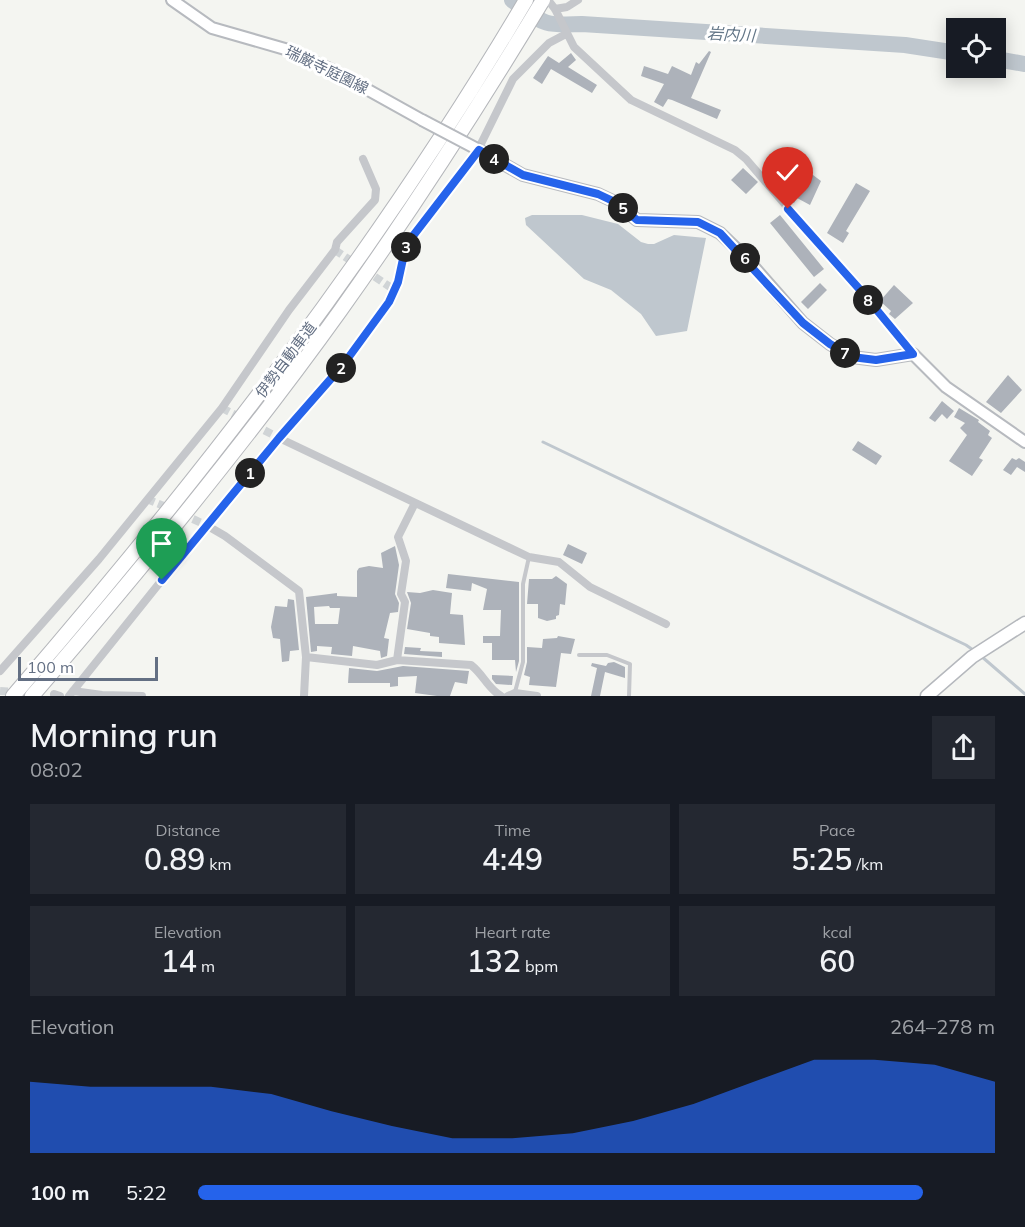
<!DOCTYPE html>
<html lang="en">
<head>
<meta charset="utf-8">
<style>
	:root { --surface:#171b24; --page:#242831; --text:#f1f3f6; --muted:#9ea1a6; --accent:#2563eb }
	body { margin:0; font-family:Mulish,"Noto Sans JP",sans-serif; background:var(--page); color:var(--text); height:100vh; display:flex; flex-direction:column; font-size:22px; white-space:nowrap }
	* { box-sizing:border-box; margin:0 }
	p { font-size:20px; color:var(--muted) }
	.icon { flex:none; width:33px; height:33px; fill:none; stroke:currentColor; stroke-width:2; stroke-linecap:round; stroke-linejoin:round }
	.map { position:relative; height:696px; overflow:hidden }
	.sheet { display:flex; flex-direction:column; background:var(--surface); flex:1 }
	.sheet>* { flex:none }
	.buttons { position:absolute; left:946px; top:18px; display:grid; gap:12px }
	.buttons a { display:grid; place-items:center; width:60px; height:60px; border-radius:0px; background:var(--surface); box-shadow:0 3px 15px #0003; font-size:30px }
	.scale { position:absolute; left:18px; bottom:15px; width:140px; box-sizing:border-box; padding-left:6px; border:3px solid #636f83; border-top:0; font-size:16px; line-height:21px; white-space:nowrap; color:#636f83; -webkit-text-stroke:4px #fff; paint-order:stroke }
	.pin { position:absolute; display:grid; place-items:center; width:51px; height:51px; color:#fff; margin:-62px -26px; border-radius:50% 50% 50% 0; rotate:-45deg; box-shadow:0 0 6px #0007 }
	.pin .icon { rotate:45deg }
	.km { position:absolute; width:30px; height:30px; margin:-15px; border-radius:50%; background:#222; color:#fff; font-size:16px; line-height:30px; text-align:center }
	.round { display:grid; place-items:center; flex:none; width:63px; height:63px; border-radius:0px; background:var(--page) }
	.head { display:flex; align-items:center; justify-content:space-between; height:102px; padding:0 30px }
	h1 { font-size:33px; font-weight:600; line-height:45px }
	.stats { display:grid; grid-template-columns:repeat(3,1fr); gap:9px; height:102px; padding:6px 30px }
	.stats div { display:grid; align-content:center; border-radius:0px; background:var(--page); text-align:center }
	.stats b { font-size:30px; font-weight:600 }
	.stats small { font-size:16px; font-weight:400 }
	.stats p { font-size:16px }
	.chart { height:168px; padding:12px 30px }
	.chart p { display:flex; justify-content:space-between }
	.chart svg { width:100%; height:108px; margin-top:6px; fill:var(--accent); opacity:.7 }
	ul { padding:0 30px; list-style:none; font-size:20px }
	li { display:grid; grid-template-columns:96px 72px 1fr; align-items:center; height:45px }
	li i { height:15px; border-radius:8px; background:var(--accent) }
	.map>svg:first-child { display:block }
	.water { fill:#bfc7ce }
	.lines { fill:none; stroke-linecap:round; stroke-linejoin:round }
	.stream { stroke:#bfc7ce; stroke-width:3 }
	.river { stroke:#bfc7ce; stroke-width:16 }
	.building { fill:#adb2ba; fill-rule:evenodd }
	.street-tunnel { stroke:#d0d4d6; stroke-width:8; stroke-dasharray:8 4; stroke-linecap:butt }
	.secondary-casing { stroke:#b7babf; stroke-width:14 }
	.primary-casing { stroke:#b5b8bd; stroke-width:15 }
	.highway-casing { stroke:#b5b7bb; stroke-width:16 }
	.lane { stroke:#c5c7cb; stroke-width:4 }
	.street { stroke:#c5c7cb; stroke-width:8 }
	.secondary { stroke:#fff; stroke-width:10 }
	.primary { stroke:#fff; stroke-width:12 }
	.highway { stroke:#fff; stroke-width:14 }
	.secondary-bridge-casing { stroke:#b7babf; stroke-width:14; stroke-linecap:butt }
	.secondary-bridge { stroke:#fff; stroke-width:10 }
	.route-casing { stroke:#fff; stroke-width:12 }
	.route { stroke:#2563eb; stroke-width:8 }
	.labels { text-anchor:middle; stroke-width:6; stroke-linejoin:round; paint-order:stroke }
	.street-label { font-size:15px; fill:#636f83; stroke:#fff }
	.water-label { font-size:16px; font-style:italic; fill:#637687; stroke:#fff }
</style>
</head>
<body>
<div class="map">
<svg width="1025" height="696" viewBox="0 0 1025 696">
	<rect width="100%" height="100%" fill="#f4f5f1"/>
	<path class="water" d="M532 215H582L618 224 641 242 648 244H654L674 235 706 238 687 331 656 336 641 314 611 290 584 279 526 225 525 218Z"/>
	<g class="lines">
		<path class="stream" d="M543 442 966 645 976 652
			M981 656 1025 694"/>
		<path class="river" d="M512 0C544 24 542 26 582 24L905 45 957 53
			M996 59 1025 64"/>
	</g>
	<path class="building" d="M709 51 711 52 691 98 721 110 717 119 672 100 668 99 663 107 654 102 664 84 641 76 644 66 668 74 672 66 691 75 696 62 699 64Z
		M571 53 576 60 568 67 597 85 592 93 551 69 542 84 533 78 548 56 559 63Z
		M743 168 758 182 746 194 731 180Z
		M805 169 821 181 810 205 797 198 794 203 788 199Z
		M856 183 870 191 846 231 849 233 843 243 827 233Z
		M780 215 824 269 814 277 770 223Z
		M820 283 827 290 808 309 801 302Z
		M894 285 913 303 895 319 889 314 891 311 880 301Z
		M1008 375 1022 390 1001 413 986 402Z
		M942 401 954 411 947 419 942 414 935 422 929 418Z
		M959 408 979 420 978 422 990 431 988 435 992 438 979 458 983 460 972 476 949 461 967 435 960 428 965 423 954 417Z
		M858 441 882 456 876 465 852 450Z
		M1012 458 1016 460 1019 458 1025 462V472L1017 467 1011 475 1003 470Z
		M568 544 587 553 582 564 563 555Z
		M395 546 399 565 395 594 399 603 398 612 390 613 384 638 389 639 387 656 381 658 380 651 353 646 352 656 331 654 332 647 317 646V651L311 652 306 597 337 593V596L357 597V571L359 568 369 566 383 568 381 553ZM329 606 330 608H340L338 624H315L314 607Z
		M448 574 519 582V661L516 672 515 660H492V643H483V636H500L501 610H483L487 589 472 583 471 591 446 588Z
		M556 576 567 584 565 605 560 604 559 615 556 616V619L547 621 538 618V604H527L529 579H552Z
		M433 590 452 593 450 614 463 615 465 645 439 643V637L430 636V633L407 629 411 603 407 592 420 593Z
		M288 599 294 600 299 650 290 651 289 661 282 662 280 639 273 638 271 627 275 606 287 607Z
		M558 636 575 639 571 654 561 653 556 687 529 685 530 677 524 675 527 662V647L542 648 543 639 557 638Z
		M405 647 421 648 420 651 442 652V657L404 654Z
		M614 662 625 667V678L605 672 600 696H591L597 668 591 666 592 663 606 666 608 663Z
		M403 666 469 671 467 684 455 682 450 696H437L415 693 417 676 398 677V686L390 687V683H348L349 668 377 671Z
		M492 675 513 676 512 685 496 684 492 679Z"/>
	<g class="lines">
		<path class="street-tunnel" d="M335 250 393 289
			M222 408 279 438
			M147 499 171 509
			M182 514 206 525
			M0 691 16 692"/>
		<g class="secondary-casing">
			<path id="secondary" d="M172 0 212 28 285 49 334 71 422 120
				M479 150 523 175 598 194 615 202 637 220 698 222 720 233 745 257 803 323 830 344 852 357 876 360 913 354 946 387 1025 442"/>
		</g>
		<g class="primary-casing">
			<path id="primary" d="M927 696 972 657 1025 623"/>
		</g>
		<g class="highway-casing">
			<path id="highway" d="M13 696C202 477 379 249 526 0
				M32 696C139 572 244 445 340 311 412 210 479 106 543 0"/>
		</g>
		<path class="lane" d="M579 655H607L630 664 629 696
			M515 692 523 662V584L529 557"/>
		<path class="street" d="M548 0 555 9 574 47 631 100 735 150 746 159 913 354
			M555 9 567 7 578 0
			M279 438 529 557 559 562 590 587 666 624
			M206 525 225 536 299 591 306 657 304 696
			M306 657 377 665 397 660 471 665C484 675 487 688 501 696
			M397 660 405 602 401 594 406 561 398 537 415 503
			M0 671 99 559 222 408 289 310 335 250 337 242 375 200 376 189 363 159
			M73 691 102 695 142 696
			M54 694 60 696
			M69 696 206 525 343 365 389 302 398 282 406 245 430 212 473 160 513 79 549 43 566 34
			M508 696 515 693 537 696"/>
		<use href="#secondary" class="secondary"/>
		<use href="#primary" class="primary"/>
		<use href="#highway" class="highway"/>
		<g class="secondary-bridge-casing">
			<path id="secondary-bridge" d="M422 120 479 150"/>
		</g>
		<use href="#secondary-bridge" class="secondary-bridge"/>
	</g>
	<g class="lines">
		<g class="route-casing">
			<path id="route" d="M162 580 279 438 343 365 389 302 398 282 406 245 479 150 523 175 598 194 615 202 637 220 698 222 720 233 803 323 830 344 852 357 876 360 913 354 862 292 788 209"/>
		</g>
		<use href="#route" class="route"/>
	</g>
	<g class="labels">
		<g class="street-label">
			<text transform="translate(327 70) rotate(26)" y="5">瑞厳寺庭園線</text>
			<text transform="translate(286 360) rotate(-53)" y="5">伊勢自動車道</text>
		</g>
		<g class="water-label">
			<text transform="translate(731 34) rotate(3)" y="6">岩内川</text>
		</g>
	</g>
</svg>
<div class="buttons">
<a><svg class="icon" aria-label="locate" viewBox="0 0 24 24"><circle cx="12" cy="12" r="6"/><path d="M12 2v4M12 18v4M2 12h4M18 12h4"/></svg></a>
</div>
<div class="scale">100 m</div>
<div class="pin" style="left:162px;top:580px;background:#1e9e55"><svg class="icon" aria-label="arrive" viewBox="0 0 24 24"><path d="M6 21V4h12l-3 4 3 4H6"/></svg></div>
<div class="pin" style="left:788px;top:209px;background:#d93025"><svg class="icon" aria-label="check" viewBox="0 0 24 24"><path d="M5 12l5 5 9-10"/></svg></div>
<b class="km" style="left:250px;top:473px">1</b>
<b class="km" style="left:341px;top:368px">2</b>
<b class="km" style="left:406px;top:247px">3</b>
<b class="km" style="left:494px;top:159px">4</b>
<b class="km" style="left:623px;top:208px">5</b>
<b class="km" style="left:745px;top:258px">6</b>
<b class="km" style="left:845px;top:353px">7</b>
<b class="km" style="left:868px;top:300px">8</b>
</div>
<section class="sheet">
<div class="head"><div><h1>Morning run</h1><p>08:02</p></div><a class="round"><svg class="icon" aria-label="share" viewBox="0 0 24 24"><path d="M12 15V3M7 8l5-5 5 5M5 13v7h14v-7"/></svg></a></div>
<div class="stats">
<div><p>Distance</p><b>0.89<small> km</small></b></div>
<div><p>Time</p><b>4:49</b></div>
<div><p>Pace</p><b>5:25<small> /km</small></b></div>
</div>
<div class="stats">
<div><p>Elevation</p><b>14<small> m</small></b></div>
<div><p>Heart rate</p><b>132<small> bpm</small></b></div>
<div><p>kcal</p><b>60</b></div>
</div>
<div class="chart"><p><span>Elevation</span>264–278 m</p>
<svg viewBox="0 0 160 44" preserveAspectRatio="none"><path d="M0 44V15L10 17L20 17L30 17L40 20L50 27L60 33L70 38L80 38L90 36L100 31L110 24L120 15L130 6L140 6L150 8L160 15V44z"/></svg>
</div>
<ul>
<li><b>100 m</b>5:22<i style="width:91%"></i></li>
</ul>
</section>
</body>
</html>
